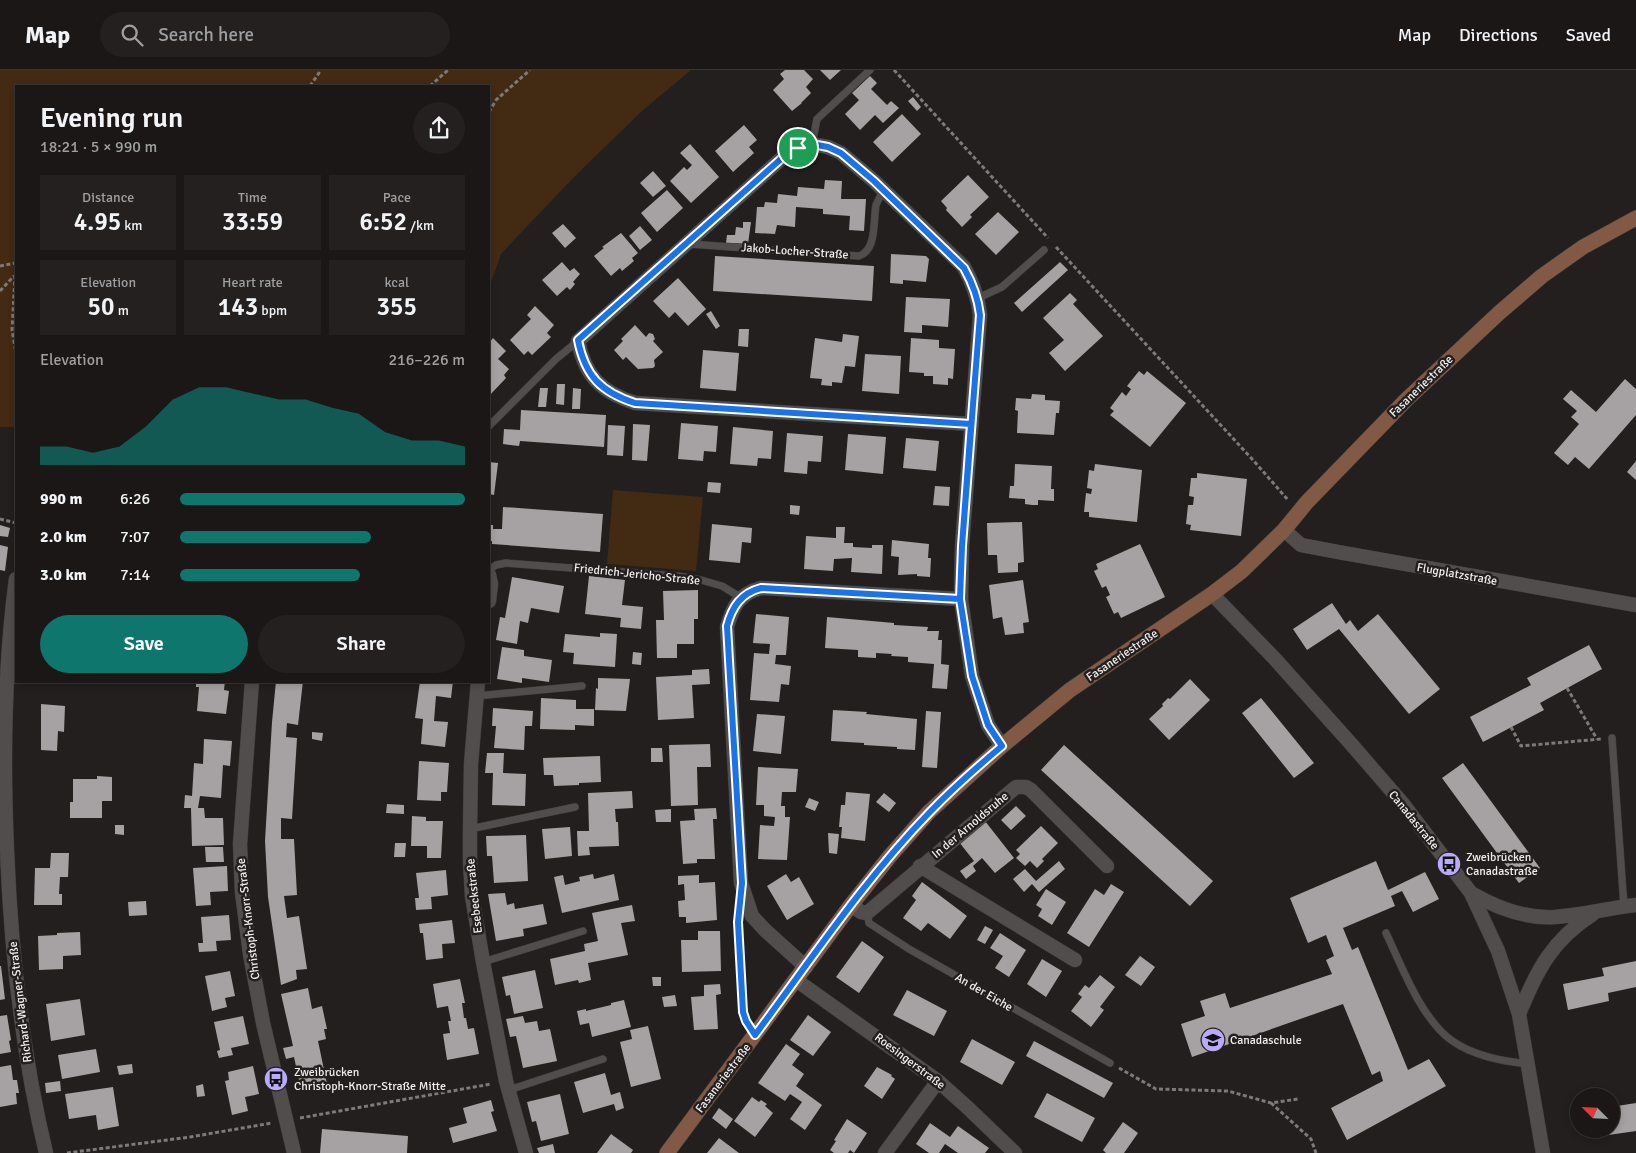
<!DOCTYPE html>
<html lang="en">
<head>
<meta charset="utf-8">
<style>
	:root { --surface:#1a1716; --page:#23201f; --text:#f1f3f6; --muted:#9f9fa1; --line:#383635; --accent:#0f766e }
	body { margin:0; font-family:Signika,sans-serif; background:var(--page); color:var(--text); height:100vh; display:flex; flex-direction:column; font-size:19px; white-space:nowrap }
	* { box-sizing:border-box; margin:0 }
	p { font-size:16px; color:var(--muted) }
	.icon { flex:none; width:28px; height:28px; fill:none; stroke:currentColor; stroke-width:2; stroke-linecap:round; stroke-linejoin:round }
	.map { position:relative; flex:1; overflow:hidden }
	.drawer { position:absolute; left:15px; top:15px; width:475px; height:598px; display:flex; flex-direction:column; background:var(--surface); border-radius:0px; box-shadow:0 2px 8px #0003,0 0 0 1px var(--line) }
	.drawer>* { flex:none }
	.needle { width:32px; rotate:294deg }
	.tools { position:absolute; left:1570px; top:1018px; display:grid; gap:10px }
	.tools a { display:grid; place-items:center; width:50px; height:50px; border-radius:50%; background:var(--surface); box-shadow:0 2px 8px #0003,0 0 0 1px var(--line); font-size:25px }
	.pin { position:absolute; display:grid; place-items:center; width:42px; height:42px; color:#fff; margin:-21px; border:2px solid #fff; border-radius:50%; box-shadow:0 1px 5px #0007 }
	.round { display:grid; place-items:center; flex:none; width:52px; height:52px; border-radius:26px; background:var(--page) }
	.headline { display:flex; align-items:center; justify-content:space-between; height:85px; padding:0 25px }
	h1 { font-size:28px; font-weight:600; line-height:38px }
	.figures { display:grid; grid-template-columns:repeat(3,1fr); gap:8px; height:85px; padding:5px 25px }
	.figures div { display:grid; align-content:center; border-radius:0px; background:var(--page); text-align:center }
	.figures b { font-size:25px; font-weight:600 }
	.figures small { font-size:14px; font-weight:400 }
	.figures p { font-size:14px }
	.chart { height:140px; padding:10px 25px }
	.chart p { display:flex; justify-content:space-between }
	.chart svg { width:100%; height:90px; margin-top:5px; fill:var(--accent); opacity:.7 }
	.button { display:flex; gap:10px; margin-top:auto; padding:10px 25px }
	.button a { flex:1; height:58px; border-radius:30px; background:var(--accent); color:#fff; font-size:20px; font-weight:600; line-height:58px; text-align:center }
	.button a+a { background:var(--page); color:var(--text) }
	ul { padding:0 25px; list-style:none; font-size:16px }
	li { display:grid; grid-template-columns:80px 60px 1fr; align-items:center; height:38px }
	li i { height:12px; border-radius:6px; background:var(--accent) }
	header { display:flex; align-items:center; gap:30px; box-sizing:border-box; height:70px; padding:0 25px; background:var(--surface); border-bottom:1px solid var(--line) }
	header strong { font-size:24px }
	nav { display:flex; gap:28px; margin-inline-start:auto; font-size:18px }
	.search { width:350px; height:45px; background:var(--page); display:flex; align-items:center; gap:12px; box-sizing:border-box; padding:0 18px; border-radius:28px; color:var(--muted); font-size:19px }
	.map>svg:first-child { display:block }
	.green { fill:#432a12 }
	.building { fill:#a6a2a3 }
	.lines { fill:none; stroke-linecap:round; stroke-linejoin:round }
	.lane-casing { stroke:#3d3b3a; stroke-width:8 }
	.street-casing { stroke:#3d3b3a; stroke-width:15 }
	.secondary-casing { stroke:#3d3b3a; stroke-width:16 }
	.path { stroke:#7d7a79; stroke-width:3; stroke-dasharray:4 2.5; stroke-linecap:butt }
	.lane { stroke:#514d4d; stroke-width:7 }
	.street { stroke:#514d4d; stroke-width:14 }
	.secondary { stroke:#825945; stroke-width:15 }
	.route-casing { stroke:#fff; stroke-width:10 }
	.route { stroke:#1a73e8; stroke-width:6 }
	.labels { text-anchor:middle; stroke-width:5; stroke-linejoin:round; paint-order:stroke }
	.street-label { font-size:12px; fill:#f0eded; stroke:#221f1e }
	.poi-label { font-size:12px; fill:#f0eded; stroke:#221f1e; text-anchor:start }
</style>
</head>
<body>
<header>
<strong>Map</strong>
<div class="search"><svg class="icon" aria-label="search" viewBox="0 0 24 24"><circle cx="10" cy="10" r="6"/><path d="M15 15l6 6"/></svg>Search here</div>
<nav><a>Map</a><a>Directions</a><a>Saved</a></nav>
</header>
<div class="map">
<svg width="1636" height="1083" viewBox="0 0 1636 1083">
	<rect width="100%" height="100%" fill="#221f1e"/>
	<path class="green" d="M0 0H691L642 41 573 108 501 184 489 218V16H16V357H0Z
		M613 420 703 427 696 501 607 494Z"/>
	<path class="building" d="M785 0H804L813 9 806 17 811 23 801 33H802L792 41 773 20 784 9 780 4Z
		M820 0H841L830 10Z
		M870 6 877 13 871 19 887 35 891 31 899 38 883 53 875 45 860 60 845 44 859 30 852 23Z
		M913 27 921 37 917 41 908 31Z
		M902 44 921 64 892 92 873 72Z
		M744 55 757 70 749 77 754 83 733 102 715 81Z
		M690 74 719 107 691 133 670 111 684 97 687 100 692 95 680 83Z
		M653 101 666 116 653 127 640 113Z
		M968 105 989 127 970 145 972 147 962 157 946 140 947 138 941 131Z
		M825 110 842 111 841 129H866L864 161 849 160 850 146 823 144V139L796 137 795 157 777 155 775 164 755 163 757 137H764L765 132 777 133 778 124 797 126 798 117 824 119Z
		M667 120 683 138 657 162 641 143Z
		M998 142 1019 162 996 185 975 164Z
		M743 152H751L748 174 726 173 727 165H735L736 157 743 158Z
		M563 154 576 168 565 178 552 163Z
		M640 156 652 170 640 180 629 166Z
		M621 163 638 183 632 188 634 191 622 201 620 198 611 206 594 186 604 178 602 177Z
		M891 184 926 186 929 189 926 212 903 210V214L890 213Z
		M715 186 874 196 872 231 713 221Z
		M562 192 570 201 574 198 580 204 573 212 575 214 570 220 567 217 557 226 542 210Z
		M1060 192 1068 200 1022 242 1014 233Z
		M678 208 706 239 688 256 675 242 669 248 653 231Z
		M1070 223 1077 230 1073 234 1103 266 1065 301 1049 283 1064 270 1043 248Z
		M906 227 950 229 948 257 922 255V263L904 262Z
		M535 236 554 255 547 263 551 267 532 285 528 281 524 285 510 270 531 249 527 245Z
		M711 241 720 256 716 259 706 244Z
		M635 255 646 267 649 263 653 264 655 269 653 271 663 282 654 290 655 296 653 298 638 299 626 287 623 290 614 280 623 271 621 269Z
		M739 259H749L748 277 738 276Z
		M843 264 859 266 855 297 845 296 842 313 832 312V316L821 315 822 309 810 308 815 268 842 272Z
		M493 268 506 281 498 289 509 299 504 305 506 308 489 326V273Z
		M911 268 939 270V278L955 279 953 309 948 308V315L933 314V306H924V303L909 302Z
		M703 280 739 283 736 321 700 318Z
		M865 284 901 286 899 324 862 321Z
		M1139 301 1144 305 1147 301 1186 333 1150 377 1110 345 1114 341 1110 338 1122 322 1126 326 1131 319 1127 316Z
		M1625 309 1636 319V345L1589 399 1575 387 1568 395 1554 383 1579 354 1571 347 1577 341 1563 329 1571 320 1596 342Z
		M557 314H565L564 335 556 334Z
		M540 318H548L546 337H538Z
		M573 318 581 319 580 339H572Z
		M1032 324 1045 325V330L1060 331 1059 343H1056L1054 365 1017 363 1018 341 1015 340 1016 328 1031 329Z
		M521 340 606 345 604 377 520 371 519 376 503 374 504 359 520 360Z
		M681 353 718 356 716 382 704 381 703 391 678 389Z
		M633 354 650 355 647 391 632 390Z
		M608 355 625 356 623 386 607 385Z
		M733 357 773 361 771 389 758 388 757 396 730 394Z
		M787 363 823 366 821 392 808 391 807 404 784 402Z
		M848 364 886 367 883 404 845 400Z
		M906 368 939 371 936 401 903 398Z
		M1636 391V410L1627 402Z
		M489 392 498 393 494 425 489 424Z
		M1015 394 1052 396 1051 419H1054V431L1038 430V435H1032L1025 434V429L1009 428 1010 416H1014Z
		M1095 394 1142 400 1137 452 1089 447V442H1084L1086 423 1091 424 1092 419 1087 418 1089 400 1094 401Z
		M1197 403 1247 409 1241 466 1190 460 1191 455 1186 454 1188 435H1193L1194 427 1189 426 1191 408H1197Z
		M708 412 721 413 720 423 707 422Z
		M935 416 950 417 949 436 933 435Z
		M790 435 800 436 799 445 790 444Z
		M503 437 603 444 600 482 492 474V471H489V455H493V459H502Z
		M1022 452 1024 492 1018 493V502L998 503 997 485H988L987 453Z
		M712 454 752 458 751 473 742 472 740 493 709 490Z
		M0 455 10 458 8 467 0 466Z
		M836 457H845L844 473H853V477L872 478V475H883L882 504 851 502 852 488 834 489 833 501 804 499 806 466 836 468Z
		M892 470 929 474 928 488H931L930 507 917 506V504L898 505 899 487 891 486Z
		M1140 474 1165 527 1121 548 1118 542 1114 544 1106 527 1110 525 1106 516 1102 518 1094 501 1098 499 1096 494Z
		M0 475 8 477 5 501 0 500Z
		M589 506 625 510 622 535 643 537 641 559 620 557 621 548 585 544Z
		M512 507 564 516 559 543 531 538 528 553 520 551 517 574 496 570 500 547 505 548Z
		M1023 510 1029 552 1023 553 1024 563 1005 565 1002 547 993 549 989 515Z
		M698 520V549H694V574H677V588H657L656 550H664L663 521Z
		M1332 533 1346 554 1350 550 1358 561 1378 544 1440 619 1409 644 1339 559 1307 580 1293 559Z
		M756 544 789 547 786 585H776L775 594 791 596 789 615 781 614 779 632 750 630 754 583 769 584 770 574 753 573Z
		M827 547 894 553V555L928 557 927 561H939L938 570H942L941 594 949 595 947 619 932 618 934 594 908 592V587L891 586 892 584 876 583V588L858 587V580L825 578Z
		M600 563 617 564 615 597 573 594 574 583 563 582 565 564 600 567Z
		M1589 575 1602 599 1540 633 1544 640 1483 672 1470 647 1531 615 1527 608Z
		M502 577 524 580V586L552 590 549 612 522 608V613L497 609Z
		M633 582 642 583 641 595 632 594Z
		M709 599 710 614 692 615 694 648 658 650 656 607 692 605V600Z
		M598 608 630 609 626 641 595 640 596 618 598 619Z
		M1190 609 1210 630 1169 670 1149 649 1163 636 1162 634 1168 628 1170 629Z
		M196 611H225L224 620 229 621 226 644 197 641 199 617H196Z
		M276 611H303L298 655 287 653 286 667 297 668 292 749 281 748V769H294L297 825 284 826 287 848 299 846 307 899 296 900 297 909 281 915 268 827 265 771 272 652Z
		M420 611H453L451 628 436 626 434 651 448 652 445 677 421 674 423 649 415 648Z
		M541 628 576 630V639H594V656L575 655V660L540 659Z
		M1261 628 1314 693 1294 708 1242 643Z
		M41 634 65 636 64 662 58 661 57 681 41 680Z
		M493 638 533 641 532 656H525L524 680 494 678 496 656H492Z
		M833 640 867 642 866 644 917 649 915 680 897 679V677L864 675V673L831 671Z
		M926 641 941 642 937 698 922 697Z
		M757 644 785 646 781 684 753 681Z
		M312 662 323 663 322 671 312 669Z
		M204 669 232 671 230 696 223 695 221 728 200 726 198 738H204L205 748H223L224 775 192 776 191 738H184L185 725 192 726 194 693 203 694Z
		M710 674 711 697H697L698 735 671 736 669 675Z
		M1064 675 1213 811 1190 836 1041 700Z
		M651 678H662L663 692H651Z
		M487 683H504L503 703 526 704 525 736 492 735 493 703H485Z
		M600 686 601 712 579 713V715L554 716 553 705H544L543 688Z
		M419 691 449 693 447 722H441V731L417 730Z
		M1463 693 1540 798 1519 813 1442 708Z
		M758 697 798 699 796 722H782L781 736H785V747H790L787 790 758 789 760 755 774 756 775 747 764 746V735H756Z
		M97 706 112 707V731H102V748H70V732H73V709H97Z
		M632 721 633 738 615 739 616 752H618L619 776 589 777 590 785 578 786 577 761H589L588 723Z
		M846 722 870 724 865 771 841 768 842 757H839L841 735H845Z
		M884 723 896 733 889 742 876 732Z
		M809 728 819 732 815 741 805 737Z
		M387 734 404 735V744L386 743Z
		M1016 736 1026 746 1011 760 1001 750Z
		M716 738 717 749H713L715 789H697V793L683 794 680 751 695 750 694 739Z
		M671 739V752H656L655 740Z
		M412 746 426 747V751H443L441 788H427V776H411Z
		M985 751 1014 788 995 803 982 788 973 796 976 801 966 809 960 801 974 791 959 772Z
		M115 755H124V765L115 764Z
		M1041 756 1058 773 1042 789 1044 791 1037 798 1030 791 1025 796 1016 788 1020 784 1016 780Z
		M570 757 572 786 545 789 542 759Z
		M828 763 839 764 837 784 829 783Z
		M526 765 528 811 494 813 492 786H487L486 766Z
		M395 773H406L405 787H394Z
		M205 777H223L224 792H206Z
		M51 783H69L68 807H60L59 824H62V835H34L35 798H50Z
		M1059 791 1065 799 1039 822 1032 814 1024 822 1013 809 1025 799 1036 811Z
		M1376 791 1388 820 1425 802 1439 829 1413 842 1402 821 1391 826 1395 836 1343 858 1352 880 1358 877 1408 1000 1429 989 1446 1016 1347 1070 1331 1038 1383 1011 1380 1001 1372 1005 1343 934 1192 987 1181 954 1205 946 1200 931 1225 923 1230 938 1332 904 1326 890 1334 886 1326 865 1308 873 1290 828Z
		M227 796 228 821 210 822 211 835 196 836 193 798Z
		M446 800 448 825 431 827 432 839 416 840 415 828H419L416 803Z
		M593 804 594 809 614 804 619 830 562 843 554 807 563 805 565 815 580 811 579 807Z
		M786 804 791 812 799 807 814 834 787 850 767 816Z
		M699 805V813L715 812 717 850 686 853V847H679L678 831 685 830 684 814 678 815V806Z
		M922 812 967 846 950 869 928 853 921 861 903 848 916 830 912 826Z
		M1111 814 1124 822 1089 877 1067 863 1095 819 1104 825Z
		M1046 819 1066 832 1052 855 1038 846 1042 839 1036 835Z
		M505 823 507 835 514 833 515 839 543 834 547 854 523 859 524 866 496 871 488 824Z
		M146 831 147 845 129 846 128 832Z
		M632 835 635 851 621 853 628 885 588 893 591 910 579 913 578 910 555 915 550 889 585 881 584 874 598 871 592 843Z
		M229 845 231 870 216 871 217 881 199 882 198 873H203L201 847Z
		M452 850 455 873 442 874 443 888 426 890 423 863H420L419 854Z
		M985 856 993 860 985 874 977 870Z
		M698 861H720L721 901 682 902 681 870H698Z
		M80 862 81 885 63 886V899L39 900 38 866 57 865V863Z
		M1000 863 1026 880 1009 907 995 898 1003 886 990 878Z
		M862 871 884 887 859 923 836 907Z
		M1140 886 1155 897 1141 916 1125 905Z
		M1042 889 1062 901 1046 927 1027 914Z
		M1636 891V917L1608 923 1609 931 1568 940 1563 914 1604 906 1602 898Z
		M0 896H1L5 929 0 930Z
		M535 900 543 938 514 944 510 925 506 926 502 907Z
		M230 901 235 926 225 928 227 937 212 941 205 906Z
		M1100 905 1115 917 1100 937 1104 940 1091 957 1071 941 1082 927 1078 924 1085 915 1089 918Z
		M652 907H661V916H653Z
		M460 909 465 933H462L464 948H466L468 959 474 958 479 984 447 990 443 964 450 963 448 951H451L448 936 437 938 433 914Z
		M720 914 721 924 716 925 718 959 694 960 691 927 704 926V915Z
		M308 918 312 939 322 936 327 959H324L326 969 318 971 327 1014 301 1020 294 987 286 989 283 978 293 976 281 924Z
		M907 920 947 941 934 966 893 945Z
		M675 925 677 936 664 937 662 927Z
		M80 929 85 965 51 971 46 934Z
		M624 930 631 957 592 967 589 953 580 955 577 941 586 939V941L611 935V933Z
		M7 945 11 970 9 971 11 982 0 984V946Z
		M808 945 831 962 813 986 790 970Z
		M243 946 249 974 231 978 233 985 219 988 217 981 220 980 214 952Z
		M523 946 525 953 537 951 539 961 550 959 557 991 523 998 516 966 510 967 506 949Z
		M648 956 661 1009 631 1017 620 972 632 969 630 960Z
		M972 969 1015 992 1002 1015 960 992Z
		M1034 971 1113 1013 1104 1028 1026 986Z
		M786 974 800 984 792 995 804 1004 796 1016 822 1035 805 1060 790 1049 802 1032 790 1024 785 1031 758 1013Z
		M96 979 100 1002 62 1009 58 985Z
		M132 994 133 1003 119 1005 117 996Z
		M11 995 13 1010H17L19 1023H16L17 1034 0 1037V997Z
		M253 996 259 1024 245 1027 248 1041 232 1045 225 1011 229 1010 228 1002Z
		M877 997 892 1005 891 1006 895 1009 882 1029 864 1016Z
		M605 1003 611 1025 620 1022 624 1038 616 1041 614 1034 583 1043 574 1012Z
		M60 1011 61 1021 46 1023 45 1013Z
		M203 1014 205 1026 197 1027 196 1016Z
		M113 1017 119 1056 98 1060 96 1045 69 1049 65 1024Z
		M1047 1023 1095 1048 1082 1072 1034 1047Z
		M560 1024 569 1064 541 1071 536 1051 532 1052 527 1032Z
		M752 1027 759 1032 761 1030 767 1034 765 1036 773 1043 755 1067 734 1051Z
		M491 1030 494 1041 491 1042 497 1061 453 1073 449 1058 467 1053 463 1038Z
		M1636 1033V1061L1588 1068 1587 1059H1611V1037Z
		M719 1038 733 1049 726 1059 712 1048Z
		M847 1049 867 1063 854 1083 850 1080 848 1083H834L830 1080 836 1071 834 1070Z
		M1123 1052 1138 1063 1124 1083H1106L1103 1080Z
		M930 1053 950 1067 958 1056 989 1078 985 1083H958L945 1074 939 1083H929L916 1074Z
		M322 1059 408 1066 407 1083H320Z
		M611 1064 633 1080 631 1083H597Z
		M719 1068 739 1083H707Z
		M553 1074 555 1083H539L537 1078Z"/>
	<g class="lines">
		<g class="lane-casing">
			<path id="lane" d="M812 74 817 49 870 0
				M689 174 859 186C877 180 873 151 876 135 878 130 881 125 883 121
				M978 228 1002 217 1044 180
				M489 356 556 289 578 271
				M489 500 496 495 506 493 678 506 701 510 722 516 740 527
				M476 626 582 616
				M1612 668 1624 837
				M470 759 575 737
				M867 843 869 853 909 879 1110 993
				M1386 863C1402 897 1421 948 1451 970 1473 986 1502 991 1528 994
				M483 892 583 861
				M509 1020 603 989"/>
		</g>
		<g class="street-casing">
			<path id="street" d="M971 354 635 333C601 322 585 306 578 271L782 88 798 78 812 74 828 77 841 83 874 111 964 197C973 214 978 227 980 245L962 476 961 529 972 606 988 655 1002 676
				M1284 460 1301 475 1338 482 1636 535
				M489 505 491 514 489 531
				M16 509C4 599 3 690 7 780 11 883 22 983 46 1083
				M1212 524 1275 589 1352 675 1403 734 1471 823 1498 881 1519 944 1543 1083
				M252 611 240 774 242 822 250 884 263 953 294 1083
				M478 611 471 694 470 759V791L472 826 483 892 506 1011 526 1083
				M920 796 1075 890
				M1471 823C1497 838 1525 849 1555 847 1583 845 1609 838 1636 835
				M851 835 861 842 867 843 1016 717H1026L1031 720 1107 796
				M806 897 765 860 752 846 741 813 727 557C733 536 739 524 761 518L961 529
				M796 910 938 1011 967 1037 1015 1083
				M1519 944C1537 900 1552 870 1593 844
				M885 1083 938 1011"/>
		</g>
		<g class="secondary-casing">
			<path id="secondary" d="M667 1083 851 835 890 786 929 742 1002 676 1070 620 1212 524 1242 501 1284 460 1307 432 1406 330 1499 243 1542 206 1583 177 1636 148"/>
		</g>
		<path class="path" d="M894 0 1048 168
			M310 16 321 0
			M430 16 448 0
			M489 42 496 30 530 0
			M1056 177 1253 390 1288 430
			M0 196 16 193
			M15 205 12 260 16 283
			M0 221 14 206
			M0 449 16 453
			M1567 618 1597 669
			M1511 657 1521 676 1601 669
			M738 854 743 942 745 950
			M1119 998 1156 1019 1228 1021 1271 1033 1298 1029
			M1271 1033 1311 1069 1316 1083
			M300 1048 491 1014
			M67 1083 190 1067 272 1053"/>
		<use href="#lane" class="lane"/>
		<use href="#street" class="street"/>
		<use href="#secondary" class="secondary"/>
	</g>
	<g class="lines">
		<g class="route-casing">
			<path id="route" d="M798 78 812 74 828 77 841 83 874 111 964 198C973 214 978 227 980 245L962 476 960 529 972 606 988 655 1002 676C977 697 952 719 929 743 864 810 811 890 755 965L746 951 743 942 738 852 742 813 727 556C732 537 741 523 761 518L960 529 962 476 971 354 635 333C601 322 585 306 578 270L782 88 798 78"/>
		</g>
		<use href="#route" class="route"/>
	</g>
	<defs>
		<g id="bus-disc" transform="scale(1.25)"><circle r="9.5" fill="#b9abf7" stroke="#221f1e"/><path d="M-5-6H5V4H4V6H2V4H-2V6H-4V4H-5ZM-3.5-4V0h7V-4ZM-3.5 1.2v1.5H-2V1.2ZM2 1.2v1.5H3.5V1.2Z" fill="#111"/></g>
		<g id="school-disc" transform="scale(1.25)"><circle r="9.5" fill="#b9abf7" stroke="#221f1e"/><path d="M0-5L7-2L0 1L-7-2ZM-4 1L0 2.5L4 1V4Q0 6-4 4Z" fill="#111"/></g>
	</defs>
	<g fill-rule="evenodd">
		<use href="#bus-disc" x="1449" y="794"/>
		<use href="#school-disc" x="1213" y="970"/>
		<use href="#bus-disc" x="276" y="1009"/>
	</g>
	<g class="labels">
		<g class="street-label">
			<text transform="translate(795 181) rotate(4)" y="4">Jakob-Locher-Straße</text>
			<text transform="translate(1421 316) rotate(-44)" y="4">Fasaneriestraße</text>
			<text transform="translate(637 504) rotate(6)" y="4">Friedrich-Jericho-Straße</text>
			<text transform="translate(1457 504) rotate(10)" y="4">Flugplatzstraße</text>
			<text transform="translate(1122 585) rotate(-34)" y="4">Fasaneriestraße</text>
			<text transform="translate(1414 750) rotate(51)" y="4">Canadastraße</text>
			<text transform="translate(970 755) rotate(-40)" y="4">In der Arnoldsruhe</text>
			<text transform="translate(474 826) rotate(-96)" y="4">Esebeckstraße</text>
			<text transform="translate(248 849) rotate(-97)" y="4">Christoph-Knorr-Straße</text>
			<text transform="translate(984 922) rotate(30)" y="4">An der Eiche</text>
			<text transform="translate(20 932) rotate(-97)" y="4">Richard-Wagner-Straße</text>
			<text transform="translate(910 991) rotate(37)" y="4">Roesingerstraße</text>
			<text transform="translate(723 1008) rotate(-53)" y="4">Fasaneriestraße</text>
		</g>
		<g class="poi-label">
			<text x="1466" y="791">Zweibrücken<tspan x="1466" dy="14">Canadastraße</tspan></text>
			<text x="1230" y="974">Canadaschule</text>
			<text x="294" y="1006">Zweibrücken<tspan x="294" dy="14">Christoph-Knorr-Straße Mitte</tspan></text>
		</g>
	</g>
</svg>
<div class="tools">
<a><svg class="needle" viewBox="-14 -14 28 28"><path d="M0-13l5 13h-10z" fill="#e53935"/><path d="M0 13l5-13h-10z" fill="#9f9fa1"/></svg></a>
</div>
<div class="pin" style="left:798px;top:78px;background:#1e9e55"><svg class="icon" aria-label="arrive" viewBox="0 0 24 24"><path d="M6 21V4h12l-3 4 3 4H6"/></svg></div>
<section class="drawer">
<div class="headline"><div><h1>Evening run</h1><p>18:21 · 5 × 990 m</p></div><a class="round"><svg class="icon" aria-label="share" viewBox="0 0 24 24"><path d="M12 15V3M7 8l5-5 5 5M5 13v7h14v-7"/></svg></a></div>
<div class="figures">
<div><p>Distance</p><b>4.95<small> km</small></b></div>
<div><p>Time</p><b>33:59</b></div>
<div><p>Pace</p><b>6:52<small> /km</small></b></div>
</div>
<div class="figures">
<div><p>Elevation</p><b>50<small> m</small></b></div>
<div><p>Heart rate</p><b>143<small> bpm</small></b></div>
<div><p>kcal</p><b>355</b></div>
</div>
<div class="chart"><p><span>Elevation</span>216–226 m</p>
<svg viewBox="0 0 160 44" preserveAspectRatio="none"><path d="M0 44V35L10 35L20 38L30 35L40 25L50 12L60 6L70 6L80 9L90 12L100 12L110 16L120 19L130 28L140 32L150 32L160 35V44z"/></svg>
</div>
<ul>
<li><b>990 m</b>6:26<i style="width:100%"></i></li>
<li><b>2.0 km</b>7:07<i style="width:67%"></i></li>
<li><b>3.0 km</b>7:14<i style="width:63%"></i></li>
</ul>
<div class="button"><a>Save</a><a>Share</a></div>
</section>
</div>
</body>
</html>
